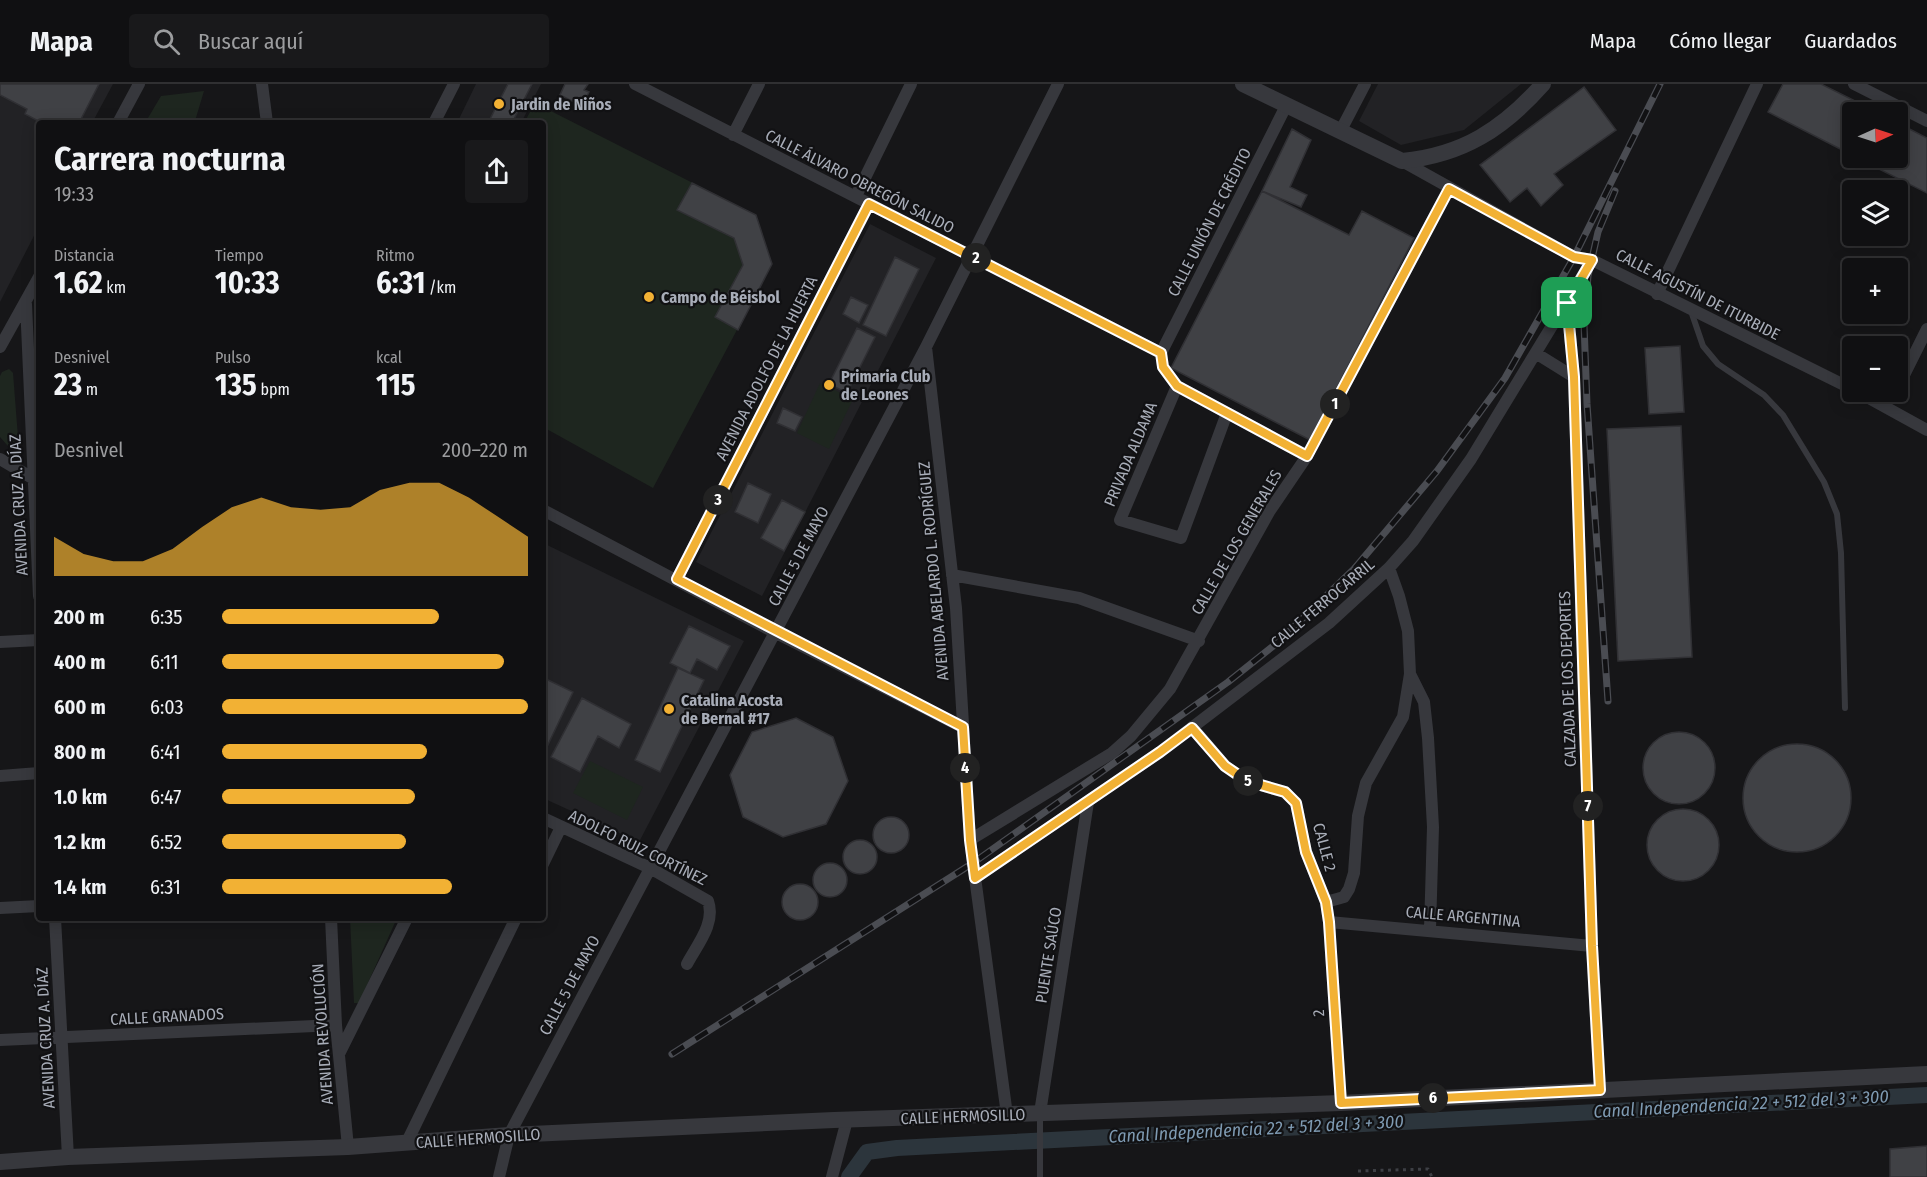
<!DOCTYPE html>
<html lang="es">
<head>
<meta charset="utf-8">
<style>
	:root { --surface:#101012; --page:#19191b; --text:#f1f3f6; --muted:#9c9d9f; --line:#303032; --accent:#f2b134 }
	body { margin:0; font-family:"Fira Sans Condensed",sans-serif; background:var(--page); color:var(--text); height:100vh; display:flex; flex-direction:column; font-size:22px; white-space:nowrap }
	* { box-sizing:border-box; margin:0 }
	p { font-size:20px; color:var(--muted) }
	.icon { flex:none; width:33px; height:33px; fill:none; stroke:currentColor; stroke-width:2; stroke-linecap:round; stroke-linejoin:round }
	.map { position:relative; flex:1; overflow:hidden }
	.drawer { position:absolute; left:36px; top:36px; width:510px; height:801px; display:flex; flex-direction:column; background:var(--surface); border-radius:6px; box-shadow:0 3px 15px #0003,0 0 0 2px var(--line) }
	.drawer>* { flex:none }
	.needle { width:39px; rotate:87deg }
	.buttons { position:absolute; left:1842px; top:18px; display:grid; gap:12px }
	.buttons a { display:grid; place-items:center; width:66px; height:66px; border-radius:6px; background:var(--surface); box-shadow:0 3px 15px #0003,0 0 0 2px var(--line); font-size:30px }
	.pin { position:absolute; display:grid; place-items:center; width:51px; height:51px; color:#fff; margin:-26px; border-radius:12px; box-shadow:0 3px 9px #0006 }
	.km { position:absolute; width:30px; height:30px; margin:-15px; border-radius:50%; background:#222; color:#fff; font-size:16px; line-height:30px; text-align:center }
	.round { display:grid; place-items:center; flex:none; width:63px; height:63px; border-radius:6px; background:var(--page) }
	.headline { display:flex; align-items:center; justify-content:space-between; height:102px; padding:0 18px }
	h1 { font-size:33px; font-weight:700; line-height:45px }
	.metrics { display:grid; grid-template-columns:repeat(3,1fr); gap:9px; height:102px; padding:6px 18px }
	.metrics div { display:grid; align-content:center }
	.metrics b { font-size:30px; font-weight:700 }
	.metrics small { font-size:16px; font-weight:400 }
	.metrics p { font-size:16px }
	.chart { height:168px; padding:12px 18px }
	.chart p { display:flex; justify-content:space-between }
	.chart svg { width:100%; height:108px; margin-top:6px; fill:var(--accent); opacity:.7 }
	ul { padding:0 18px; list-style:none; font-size:20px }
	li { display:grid; grid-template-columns:96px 72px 1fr; align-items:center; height:45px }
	li i { height:15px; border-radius:8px; background:var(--accent) }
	header { display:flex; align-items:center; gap:36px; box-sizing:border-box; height:84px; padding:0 30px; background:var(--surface); border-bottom:2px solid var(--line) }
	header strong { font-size:28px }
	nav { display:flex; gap:33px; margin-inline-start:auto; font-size:21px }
	.search { width:420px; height:54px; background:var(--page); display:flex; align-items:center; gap:15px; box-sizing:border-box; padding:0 21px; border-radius:6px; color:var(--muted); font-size:22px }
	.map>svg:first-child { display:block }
	.built { fill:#222225 }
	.green { fill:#1e261f }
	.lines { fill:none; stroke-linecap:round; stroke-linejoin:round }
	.canal { stroke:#2c353c; stroke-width:16 }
	.building { fill:#404145; stroke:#303034; stroke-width:1.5 }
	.path { stroke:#3d3f44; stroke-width:3; stroke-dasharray:3 4.5; stroke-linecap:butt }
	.service { stroke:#37383d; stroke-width:6 }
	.minor { stroke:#37383d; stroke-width:12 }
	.tertiary { stroke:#37383d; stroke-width:16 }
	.rail-casing { stroke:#4a4c52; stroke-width:7 }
	.rail { stroke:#111113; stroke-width:4.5; stroke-dasharray:14; stroke-linecap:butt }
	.route-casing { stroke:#fff; stroke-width:12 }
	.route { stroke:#f2b134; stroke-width:8 }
	.poi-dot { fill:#f2b134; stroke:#111113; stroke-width:2 }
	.labels { text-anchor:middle; stroke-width:4.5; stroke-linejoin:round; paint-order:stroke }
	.poi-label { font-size:16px; font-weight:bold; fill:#a8adb8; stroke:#111113; text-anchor:start }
	.street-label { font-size:16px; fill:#a8adb8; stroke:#111113 }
	.water-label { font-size:18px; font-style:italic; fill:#7f9bb3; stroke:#111113 }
</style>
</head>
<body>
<header>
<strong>Mapa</strong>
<div class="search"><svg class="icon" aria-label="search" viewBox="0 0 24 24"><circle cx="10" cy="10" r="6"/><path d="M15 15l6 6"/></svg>Buscar aquí</div>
<nav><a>Mapa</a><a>Cómo llegar</a><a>Guardados</a></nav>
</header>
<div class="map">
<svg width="1927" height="1093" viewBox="0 0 1927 1093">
	<rect width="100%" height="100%" fill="#161618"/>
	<path class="built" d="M0 0H113L92 39H39V142L0 218Z
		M476 0H541L521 39H457Z
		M1378 0H1521L1464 46 1401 61 1359 37Z
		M870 140 936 174 762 512 696 478Z
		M543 459 744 557 639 758 543 714Z"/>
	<path class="green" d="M204 7 195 37 145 39 161 12Z
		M535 19 756 131 772 180 653 404 543 343V39H524Z
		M9 285 13 289 19 366 15 370 0 353V292L2 288Z
		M820 299 853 315 829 365 797 349Z
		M590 677 643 703 627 736 573 709Z
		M350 834H397L359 919H354Z"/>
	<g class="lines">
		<path class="canal" d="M849 1093 867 1068 897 1064 1927 1011"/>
	</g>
	<path class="building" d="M0 0H99L79 39H51L47 37 42 39 25 30 27 25 0 11Z
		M508 0H532L512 39H488Z
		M565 0H588L584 6 589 8 582 22 560 11Z
		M1783 0H1821L1877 28H1852V71L1768 28Z
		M1584 3 1616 46 1554 90 1563 101 1541 122 1527 104 1510 118 1480 81Z
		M1898 39 1927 54V109L1857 74H1898Z
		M1292 45 1311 56 1290 103 1307 111 1301 123 1262 107Z
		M692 99 756 131 772 180 738 246 715 233 743 181 734 154 677 126Z
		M1262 107 1349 151 1362 127 1414 154 1310 356 1171 284Z
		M895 173 919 185 886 252 863 241Z
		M851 213 868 221 859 239 843 230Z
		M857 244 875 253 847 309 829 300Z
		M1680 262 1684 328 1649 330 1645 264Z
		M783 324 802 333 795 347 777 339Z
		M1681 342 1692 573 1618 577 1607 345Z
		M748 399 771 410 758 439 735 428Z
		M782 416 805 428 784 467 761 454Z
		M689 542 730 562 717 586 697 575 690 589 670 579Z
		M678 584 704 596 660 688 635 676Z
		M546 595 573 608 545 667 543 666V602Z
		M582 614 631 640 619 664 598 652 580 688 551 673Z
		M796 634 833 653 848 697 826 740 783 753 743 733 730 691 752 648Z
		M1643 684a36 36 0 1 1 72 0a36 36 0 1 1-72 0Z
		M1743 714a54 54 0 1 1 108 0a54 54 0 1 1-108 0Z
		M1647 761a36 36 0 1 1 72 0a36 36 0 1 1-72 0Z
		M873 751a18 18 0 1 1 36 0a18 18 0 1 1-36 0Z
		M843 773a17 17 0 1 1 34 0a17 17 0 1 1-34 0Z
		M813 796a17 17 0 1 1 34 0a17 17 0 1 1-34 0Z
		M782 818a18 18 0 1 1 36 0a18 18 0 1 1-36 0Z
		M1927 1062V1093H1890V1065Z"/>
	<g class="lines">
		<path class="path" d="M1358 1087 1428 1085 1432 1093"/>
		<path class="service" d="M1691 227 1703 262 1718 280 1764 311 1783 331 1824 398 1837 430 1841 469 1845 624
			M1040 1093V1031"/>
		<path class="minor" d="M262 0 267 39
			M635 0 1161 269
			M1854 0 1927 37
			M118 39 139 0
			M434 39 454 0
			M1340 48 1365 0
			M733 51 759 0
			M1402 77 1574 173 1592 176 1852 305
			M856 112 911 0
			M1657 210 1757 0
			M1567 219 1574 293 1592 862 1600 1006
			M26 220 39 512
			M0 263 39 193
			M926 263 956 524 970 756 1007 1031
			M1161 269 1286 22
			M1161 269 1163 283 1177 302 1307 372
			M1537 270 1574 293
			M1177 302 1120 436 1181 454 1227 329
			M1898 303 1927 245
			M1858 308 1927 346
			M0 375 34 395
			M543 426 776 549 962 643
			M1389 484 1399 512 1408 547 1410 590 1424 618 1428 654 1433 743 1430 845
			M952 491 1079 514 1199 557
			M677 495 869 120
			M0 558 39 556
			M1192 643 1225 682 1247 697 1285 708 1296 719 1306 768 1326 818 1329 838 1341 1019
			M0 692 39 689
			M543 734 650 784 708 817C716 839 697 861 687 880
			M970 756 1112 669 1131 652 1170 605 1269 428 1307 372 1449 105
			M543 780 561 743
			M975 794 1160 668 1329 539 1389 484 1413 457 1471 375 1592 176
			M1326 818 1344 813 1349 805 1354 789 1358 732 1366 699 1403 633 1410 590
			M0 824 39 822
			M55 834 68 1073
			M331 834 336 941 348 1063
			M1329 838 1592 862
			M0 956 336 941
			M339 970 407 834
			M1040 1029 1088 718
			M406 1060 516 834
			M499 1093 509 1051 926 263 1058 0
			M832 1093 847 1036"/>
		<path class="tertiary" d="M1243 0 1402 77C1463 71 1503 45 1543 0
			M0 1078 68 1073 348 1063 509 1051 834 1036 1341 1019 1927 990"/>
		<g class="rail-casing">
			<path id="rail" d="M1608 617 1587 320 1584 240 1588 192 1598 148 1615 107
				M672 970 973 779 1228 598 1277 559 1354 485 1437 387 1505 294 1574 173 1660 0"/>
		</g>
		<use href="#rail" class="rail"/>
	</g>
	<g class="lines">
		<g class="route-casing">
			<path id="route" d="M1449 105 1574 173 1592 176 1567 219 1574 293 1592 862 1600 1006 1341 1019 1329 838 1326 818 1306 768 1296 719 1285 708 1247 697 1225 682 1192 644 1160 668 975 794 970 756 963 643 677 495 869 120 1161 269 1163 283 1177 302 1307 372Z"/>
		</g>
		<use href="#route" class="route"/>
	</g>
	<g class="poi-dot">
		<circle cx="499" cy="20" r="6"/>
		<circle cx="649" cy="213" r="6"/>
		<circle cx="829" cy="301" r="6"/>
		<circle cx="669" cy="625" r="6"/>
	</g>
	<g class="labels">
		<g class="poi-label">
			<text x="511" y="26">Jardin de Niños</text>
			<text x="661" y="219">Campo de Béisbol</text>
			<text x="841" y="298">Primaria Club<tspan x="841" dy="18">de Leones</tspan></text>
			<text x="681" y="622">Catalina Acosta<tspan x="681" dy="18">de Bernal #17</tspan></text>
		</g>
		<g class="street-label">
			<text transform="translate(860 97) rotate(27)" y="6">CALLE ÁLVARO OBREGÓN SALIDO</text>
			<text transform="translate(1209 138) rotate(-63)" y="6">CALLE UNIÓN DE CRÉDITO</text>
			<text transform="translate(1698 210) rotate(27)" y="6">CALLE AGUSTÍN DE ITURBIDE</text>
			<text transform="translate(766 284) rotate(-63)" y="6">AVENIDA ADOLFO DE LA HUERTA</text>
			<text transform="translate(1130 370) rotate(-67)" y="6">PRIVADA ALDAMA</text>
			<text transform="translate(18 421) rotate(-93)" y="6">AVENIDA CRUZ A. DÍAZ</text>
			<text transform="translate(1236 458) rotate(-60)" y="6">CALLE DE LOS GENERALES</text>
			<text transform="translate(798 472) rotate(-62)" y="6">CALLE 5 DE MAYO</text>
			<text transform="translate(933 487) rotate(-95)" y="6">AVENIDA ABELARDO L. RODRÍGUEZ</text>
			<text transform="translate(1322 519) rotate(-40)" y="6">CALLE FERROCARRIL</text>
			<text transform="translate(1567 595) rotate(-92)" y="6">CALZADA DE LOS DEPORTES</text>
			<text transform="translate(638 763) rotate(26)" y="6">ADOLFO RUIZ CORTÍNEZ</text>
			<text transform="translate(1325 763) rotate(75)" y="6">CALLE 2</text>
			<text transform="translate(1463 832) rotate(5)" y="6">CALLE ARGENTINA</text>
			<text transform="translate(1048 871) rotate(-81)" y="6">PUENTE SAÚCO</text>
			<text transform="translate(569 901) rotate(-62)" y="6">CALLE 5 DE MAYO</text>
			<text transform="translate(1318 929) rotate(-93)" y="6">2</text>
			<text transform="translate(167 932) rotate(-3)" y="6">CALLE GRANADOS</text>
			<text transform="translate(322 950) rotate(-94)" y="6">AVENIDA REVOLUCIÓN</text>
			<text transform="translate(45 954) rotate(-93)" y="6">AVENIDA CRUZ A. DÍAZ</text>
			<text transform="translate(963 1032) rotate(-2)" y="6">CALLE HERMOSILLO</text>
			<text transform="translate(478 1054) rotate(-4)" y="6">CALLE HERMOSILLO</text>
		</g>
		<g class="water-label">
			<text transform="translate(1741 1020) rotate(-3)" y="6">Canal Independencia 22 + 512 del 3 + 300</text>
			<text transform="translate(1256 1045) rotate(-3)" y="6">Canal Independencia 22 + 512 del 3 + 300</text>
		</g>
	</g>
</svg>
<div class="buttons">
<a><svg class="needle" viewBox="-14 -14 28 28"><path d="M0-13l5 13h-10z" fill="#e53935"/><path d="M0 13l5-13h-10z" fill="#9c9d9f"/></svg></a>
<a><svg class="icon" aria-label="layers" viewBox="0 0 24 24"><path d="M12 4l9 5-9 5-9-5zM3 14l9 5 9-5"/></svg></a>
<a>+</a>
<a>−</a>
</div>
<div class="pin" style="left:1567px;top:219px;background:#1e9e55"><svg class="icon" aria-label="arrive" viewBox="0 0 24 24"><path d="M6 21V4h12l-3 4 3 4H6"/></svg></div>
<b class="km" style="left:1335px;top:320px">1</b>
<b class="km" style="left:976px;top:174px">2</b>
<b class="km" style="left:718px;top:416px">3</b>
<b class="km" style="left:965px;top:684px">4</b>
<b class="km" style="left:1248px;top:697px">5</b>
<b class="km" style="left:1433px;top:1014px">6</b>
<b class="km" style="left:1588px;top:722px">7</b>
<section class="drawer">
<div class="headline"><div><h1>Carrera nocturna</h1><p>19:33</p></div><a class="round"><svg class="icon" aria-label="share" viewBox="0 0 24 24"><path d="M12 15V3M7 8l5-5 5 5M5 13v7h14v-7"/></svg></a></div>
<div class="metrics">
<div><p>Distancia</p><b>1.62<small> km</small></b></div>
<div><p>Tiempo</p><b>10:33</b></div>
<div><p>Ritmo</p><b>6:31<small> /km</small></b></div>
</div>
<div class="metrics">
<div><p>Desnivel</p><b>23<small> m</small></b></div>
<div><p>Pulso</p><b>135<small> bpm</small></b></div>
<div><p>kcal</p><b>115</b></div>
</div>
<div class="chart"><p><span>Desnivel</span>200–220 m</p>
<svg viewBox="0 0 160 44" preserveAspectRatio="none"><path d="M0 44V28L10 35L20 38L30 38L40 33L50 24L60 16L70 12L80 16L90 17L100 16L110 9L120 6L130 6L140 12L150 20L160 28V44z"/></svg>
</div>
<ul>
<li><b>200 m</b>6:35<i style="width:71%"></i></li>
<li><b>400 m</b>6:11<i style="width:92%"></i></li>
<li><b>600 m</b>6:03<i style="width:100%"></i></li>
<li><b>800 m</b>6:41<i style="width:67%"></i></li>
<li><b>1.0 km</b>6:47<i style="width:63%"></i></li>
<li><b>1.2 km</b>6:52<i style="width:60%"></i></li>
<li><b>1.4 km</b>6:31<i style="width:75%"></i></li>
</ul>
</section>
</div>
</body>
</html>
